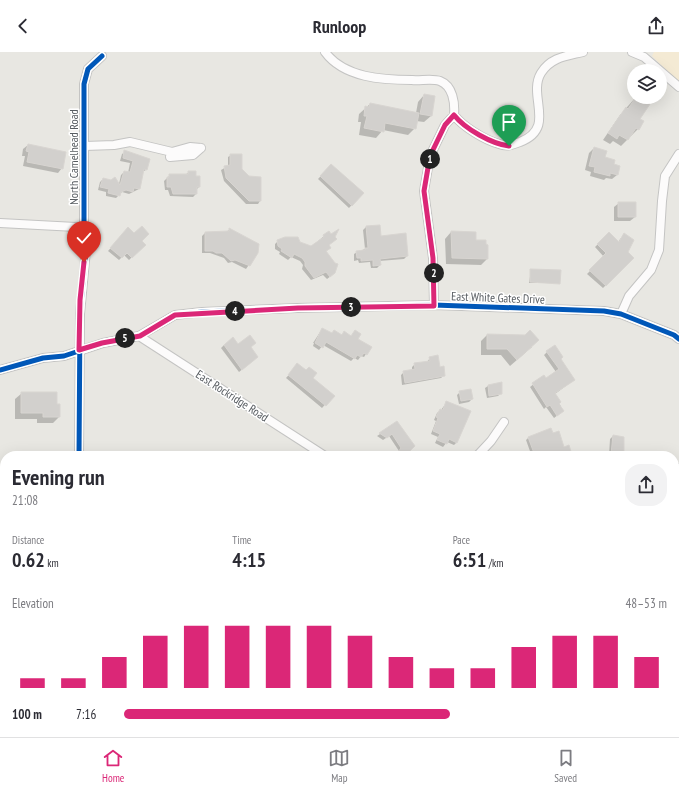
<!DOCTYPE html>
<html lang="en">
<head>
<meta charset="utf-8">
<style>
	:root { --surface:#fff; --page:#f2f2f3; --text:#2b2b33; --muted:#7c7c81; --line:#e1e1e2; --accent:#db2777 }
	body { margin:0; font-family:"PT Sans Narrow",sans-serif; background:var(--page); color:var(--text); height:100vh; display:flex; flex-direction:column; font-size:15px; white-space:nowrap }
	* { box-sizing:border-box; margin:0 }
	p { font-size:13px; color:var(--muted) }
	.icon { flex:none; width:22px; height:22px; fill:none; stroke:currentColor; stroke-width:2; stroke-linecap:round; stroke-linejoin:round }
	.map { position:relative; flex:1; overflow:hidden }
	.details { position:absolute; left:0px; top:399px; width:679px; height:286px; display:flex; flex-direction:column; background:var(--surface); border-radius:16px 16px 0 0; box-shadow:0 4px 16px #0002 }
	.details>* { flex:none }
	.controls { position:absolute; left:627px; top:12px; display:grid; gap:8px }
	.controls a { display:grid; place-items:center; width:40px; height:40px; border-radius:50%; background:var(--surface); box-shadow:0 4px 16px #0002; font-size:20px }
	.pin { position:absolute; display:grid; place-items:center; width:34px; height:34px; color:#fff; margin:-41px -17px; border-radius:50% 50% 50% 0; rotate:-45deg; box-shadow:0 0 4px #0007 }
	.pin .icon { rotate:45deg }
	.km { position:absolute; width:20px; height:20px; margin:-10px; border-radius:50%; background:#222; color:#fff; font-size:11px; line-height:20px; text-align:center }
	.round { display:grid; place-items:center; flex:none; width:42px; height:42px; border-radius:16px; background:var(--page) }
	.overview { display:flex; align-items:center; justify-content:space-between; height:68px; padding:0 12px }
	h1 { font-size:22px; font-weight:700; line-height:30px }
	.figures { display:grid; grid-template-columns:repeat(3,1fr); gap:6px; height:68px; padding:4px 12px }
	.figures div { display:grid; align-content:center }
	.figures b { font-size:20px; font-weight:700 }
	.figures small { font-size:11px; font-weight:400 }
	.figures p { font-size:11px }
	.chart { height:112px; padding:8px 12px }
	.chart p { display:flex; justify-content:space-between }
	.chart svg { width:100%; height:72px; margin-top:4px; stroke:var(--accent); stroke-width:6 }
	ul { padding:0 12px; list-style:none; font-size:13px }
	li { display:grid; grid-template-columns:64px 48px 1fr; align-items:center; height:30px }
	li i { height:10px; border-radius:5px; background:var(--accent) }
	header { display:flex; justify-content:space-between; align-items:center; height:52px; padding:0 12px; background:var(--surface); font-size:18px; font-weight:700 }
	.menu { display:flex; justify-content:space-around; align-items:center; height:56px; border-top:1px solid var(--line); background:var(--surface); font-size:11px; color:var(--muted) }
	.menu a { display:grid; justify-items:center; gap:2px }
	.menu .on { color:var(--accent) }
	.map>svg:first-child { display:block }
	.sand { fill:#f4ead4 }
	.shadow { fill:#0003 }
	.building { fill:#d2d0cd; stroke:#d8d5d1 }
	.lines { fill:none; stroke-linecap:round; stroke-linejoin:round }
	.minor-casing { stroke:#c4c4c3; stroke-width:10 }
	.minor { stroke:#fcfbfb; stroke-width:8 }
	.cycleway-casing { stroke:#fff; stroke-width:8 }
	.cycleway { stroke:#0057b8; stroke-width:5 }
	.route-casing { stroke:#fff; stroke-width:8 }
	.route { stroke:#db2777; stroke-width:5 }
	.labels { text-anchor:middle; stroke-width:3; stroke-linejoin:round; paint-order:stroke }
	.street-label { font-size:12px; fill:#575c61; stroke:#fff }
</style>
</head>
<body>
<header><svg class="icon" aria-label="back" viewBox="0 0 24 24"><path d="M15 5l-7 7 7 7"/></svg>Runloop<svg class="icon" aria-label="share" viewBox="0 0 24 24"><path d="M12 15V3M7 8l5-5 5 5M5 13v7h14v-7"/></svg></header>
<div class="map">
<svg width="679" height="685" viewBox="0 0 679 685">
	<rect width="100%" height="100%" fill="#e8e7e2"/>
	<path class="sand" d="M654 0H679V31L652 4Z"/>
	<path class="shadow" d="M424 43 431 64 424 70 416 69 415 76 408 83 383 78 376 86 359 83 361 70H358L359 62 370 52 416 61 418 50Z
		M636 45H638V77L621 94 613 89 610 92 603 88 620 63Z
		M28 93 62 116 58 121 23 114 25 104H22L23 97Z
		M594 96 613 113 617 123 612 127 606 126 604 128 590 124 591 120 585 118 589 101Z
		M125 100 146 118 142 120 139 137 129 142 122 140 116 146 106 144V140L98 138 100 130 103 127 119 132 121 123 124 120 128 121 130 111 120 109 122 102Z
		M231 103 260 149 258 152H246L224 129 221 118 228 114V105Z
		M331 113 363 141 349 156 318 127Z
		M189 120 195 125 199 135 196 138V142L193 145 170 144 168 138H165L164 129 170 123H185Z
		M619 151 635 165 630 169H614V155Z
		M366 175 380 185 407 204 404 207 379 209 380 213 377 216H371L370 210 359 211 358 208 354 209V202L357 200 365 197 363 178Z
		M229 178 258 192 257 201 246 217 232 210 228 211 224 206 210 201H202V184L205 181 226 180Z
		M126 179 144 193 129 208 124 203 119 208 108 199Z
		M451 180 487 207 481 213 446 212 445 187Z
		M609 181 618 190 624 182 627 200 633 206 603 236 587 222 604 205 595 195Z
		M324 184 330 196 325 200 331 224 327 227 323 223 311 228 302 217 303 213 300 209 291 205 288 208 279 202 280 200 275 197V192L278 189 299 191 311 195Z
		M531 218 559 231H529Z
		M322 277 332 282 341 283 344 281 351 285 355 280 357 287 366 302 364 305 361 304 358 308 354 306 351 309 323 293 319 298 313 294 314 291H313Z
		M487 283 532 295 510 314 501 303H481V289Z
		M224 293 250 296 254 308 239 320 221 296Z
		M547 300 560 307 574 328 555 342 563 359 554 366 546 355 544 357 530 335 544 324 546 327 556 320 544 303Z
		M430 306 444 323 441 326 402 333 401 323 404 320 412 319V315L415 312 427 310Z
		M295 316 312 326 333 344 322 356 286 326Z
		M488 334 501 341 498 344 487 346 485 336Z
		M460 340 472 347 469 350 459 352 457 343Z
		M22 341 56 353 59 365 53 371H37V367H15V347Z
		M447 350 457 390 454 393 447 390 443 395 435 391 438 385 431 382 436 369 434 368 437 361 441 358Z
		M397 371 404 404H395L399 399 389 384 383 388 377 384Z
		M552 382 563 396 571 402 570 404H524L531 402 526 388 529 385Z
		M613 384 623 400H640V404H609L610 387Z
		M0 432H4L0 445Z
		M435 680H489L488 685H435Z
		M653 680H663L661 682Z"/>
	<path class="building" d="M424 42 435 44 432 64 420 62Z
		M636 45H640L650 52 640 67 644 69 639 78 636 76 628 88 619 83 617 87 608 81 626 55 628 57Z
		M370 51 419 61 416 77 385 71 384 80 364 76 367 64H364L365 54 369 55Z
		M28 92 66 100 63 117 27 110 29 100 26 99Z
		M594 95 607 99 605 105 615 108 614 112 620 114 618 123 610 121V124L594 120 595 115 589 114Z
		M124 98 150 107 147 118 144 117 140 137 134 136 133 140 126 138 121 140 120 144 108 141 109 137 100 135 103 126 111 128 115 125 120 133 124 119 130 120 133 109 123 106Z
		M230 102H242V117L249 124 261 125V149H249L226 126 224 114 230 113Z
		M331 112 364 141 352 154 320 124Z
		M188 119H196V124H200V135H197V142H173L171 135H167V125H169V122H188Z
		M618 150H636V165H618Z
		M380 173 381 184 406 181 408 204 380 207 381 213 373 214V208L361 209V206H357L356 199 365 198V196H368L366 174Z
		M142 174 149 182 142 189 146 193 132 206 127 201 122 206 110 196 128 175 134 181Z
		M229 176 259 192 258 201 250 214 235 208 231 209 222 201H216L213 199H205V180L229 179Z
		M339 177 335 185 337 187 329 193 331 196 326 199 335 211 338 212 335 221 330 225 326 220 314 226 305 214V210L302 206 294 202 292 206 281 199 282 197 278 194 277 188 285 185H298L300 190 311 194 324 185 323 183 329 179 331 182Z
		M451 179 476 180V188H486V192L488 193V207L452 206Z
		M609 180 619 190 624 181 634 188 628 200 634 206 606 234 589 218 606 201 597 192Z
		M530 217 561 218 560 232 530 230Z
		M322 276 332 281 334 278 342 283 344 279 351 284 355 278 361 282 358 287 372 295 367 303 364 301 361 305 357 303 355 307 326 290 323 296 315 291Z
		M530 278 539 288 517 308 507 297H487V282L525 283Z
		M250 283 256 291 251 295 258 305 242 318 224 293 233 285 238 292Z
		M555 293 563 305 561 307 575 328 555 341 561 350 559 352 564 359 557 364 550 353 547 355 532 331 544 323 546 326 559 317 546 299Z
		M438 303 440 315 444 314 445 324 405 331 403 319 415 317 414 311 430 309 429 305Z
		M297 311 306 318 309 315 317 321 313 326 335 344 326 354 288 323Z
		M502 330V342L489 344 488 333Z
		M471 337 473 347 461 349 459 339Z
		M21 340H57V352H60V365H43V361H21Z
		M446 349 471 359 457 391 449 387 447 392 437 388 440 382 433 379 438 366 436 365 440 357 443 358Z
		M397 369 415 394 405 404H395L401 396 392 382 387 386 379 381Z
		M551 376 553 381 559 379 564 395 569 393 572 403 535 404 528 385Z
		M613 383 624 385V404L611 402Z"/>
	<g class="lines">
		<g class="minor-casing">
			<path id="minor" d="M325 0C344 26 383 28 412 28 420 29 432 26 440 29 453 34 455 51 454 63
				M632 0 644 5 679 35
				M454 63C463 75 485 88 499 92 507 95 512 93 520 90 557 76 527 44 541 21 551 5 567 4 583 0
				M85 94 114 93 130 90 172 100 190 95 201 96
				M170 105 193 103 201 96
				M0 171 76 175 84 178
				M434 253 433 206 424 139 430 104 445 73 454 63
				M621 262 629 244 651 218 659 198 662 149 665 124 679 102
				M139 284 325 404
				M0 318 43 306 64 304 103 291 139 284 175 263 202 260 297 256 434 253 604 259 621 262 674 283 679 287
				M79 404 80 262 87 187 84 178V32L88 17 102 4
				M477 404 491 389 504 370
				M674 427 679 416
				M0 474 5 475
				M674 616 679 618
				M369 680 377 685
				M80 685V680
				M585 685 587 680"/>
		</g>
		<use href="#minor" class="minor"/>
		<g class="cycleway-casing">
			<path id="cycleway" d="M0 318 43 306 64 304 103 291 139 284 175 263 202 260 297 256 434 253 604 259 621 262 674 283 679 287
				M79 404 80 262 87 187 84 178V32L88 17 102 4"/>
		</g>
		<use href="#cycleway" class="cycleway"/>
	</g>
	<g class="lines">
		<g class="route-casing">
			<path id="route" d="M84 210 80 248 79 298 102 291 140 284 175 263 298 256 434 254 433 206 424 139 430 104 445 73 454 63C465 77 492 92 509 94"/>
		</g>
		<use href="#route" class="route"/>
	</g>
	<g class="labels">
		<g class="street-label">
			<text transform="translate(74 105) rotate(-90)" y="4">North Camelhead Road</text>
			<text transform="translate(498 246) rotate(2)" y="4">East White Gates Drive</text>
			<text transform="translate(232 344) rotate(33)" y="4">East Rockridge Road</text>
		</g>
	</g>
</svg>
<div class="controls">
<a><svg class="icon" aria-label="layers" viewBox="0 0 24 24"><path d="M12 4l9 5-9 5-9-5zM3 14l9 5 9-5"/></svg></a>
</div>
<div class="pin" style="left:509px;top:94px;background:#1e9e55"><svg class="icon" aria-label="arrive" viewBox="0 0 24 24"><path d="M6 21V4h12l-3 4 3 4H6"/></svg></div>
<div class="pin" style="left:84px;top:210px;background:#d93025"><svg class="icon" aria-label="check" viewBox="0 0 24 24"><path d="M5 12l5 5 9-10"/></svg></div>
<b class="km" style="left:430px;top:107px">1</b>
<b class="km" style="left:434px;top:221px">2</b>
<b class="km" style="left:351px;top:255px">3</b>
<b class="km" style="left:235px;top:259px">4</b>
<b class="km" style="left:125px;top:286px">5</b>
<section class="details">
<div class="overview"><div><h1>Evening run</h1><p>21:08</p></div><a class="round"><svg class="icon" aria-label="share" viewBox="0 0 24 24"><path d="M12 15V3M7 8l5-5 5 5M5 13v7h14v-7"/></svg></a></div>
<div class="figures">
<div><p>Distance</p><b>0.62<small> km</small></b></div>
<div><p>Time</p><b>4:15</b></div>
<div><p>Pace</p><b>6:51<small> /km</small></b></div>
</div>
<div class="chart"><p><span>Elevation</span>48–53 m</p>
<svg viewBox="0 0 160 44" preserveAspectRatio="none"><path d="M5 44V38M15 44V38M25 44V25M35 44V12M45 44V6M55 44V6M65 44V6M75 44V6M85 44V12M95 44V25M105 44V32M115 44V32M125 44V19M135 44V12M145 44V12M155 44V25"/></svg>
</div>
<ul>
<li><b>100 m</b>7:16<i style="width:60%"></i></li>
</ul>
</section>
</div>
<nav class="menu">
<a class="on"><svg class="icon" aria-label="home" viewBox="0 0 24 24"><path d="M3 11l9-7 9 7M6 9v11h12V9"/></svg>Home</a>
<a><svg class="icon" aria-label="map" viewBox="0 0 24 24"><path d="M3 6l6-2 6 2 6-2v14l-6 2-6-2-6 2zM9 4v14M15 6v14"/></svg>Map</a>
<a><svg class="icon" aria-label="saved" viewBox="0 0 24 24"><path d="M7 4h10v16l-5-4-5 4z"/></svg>Saved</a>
</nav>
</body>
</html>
